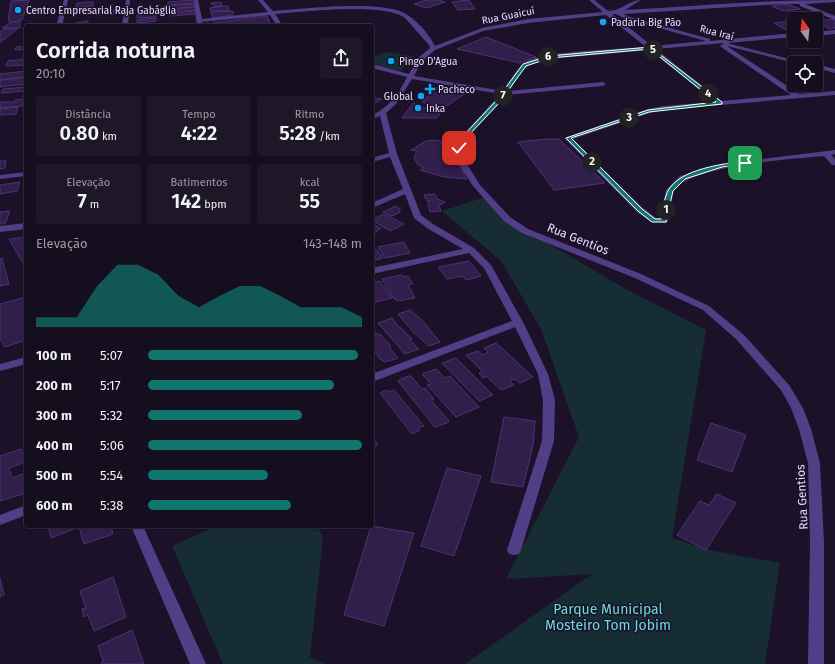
<!DOCTYPE html>
<html lang="pt">
<head>
<meta charset="utf-8">
<style>
	:root { --surface:#140e1f; --page:#1d1728; --text:#f1f3f6; --muted:#9d9ca4; --line:#332e3d; --accent:#0f766e }
	body { margin:0; font-family:"Fira Sans",sans-serif; background:var(--page); color:var(--text); height:100vh; display:flex; flex-direction:column; font-size:15px; white-space:nowrap }
	* { box-sizing:border-box; margin:0 }
	p { font-size:13px; color:var(--muted) }
	.icon { flex:none; width:22px; height:22px; fill:none; stroke:currentColor; stroke-width:2; stroke-linecap:round; stroke-linejoin:round }
	.map { position:relative; flex:1; overflow:hidden }
	.side { position:absolute; left:24px; top:24px; width:350px; height:504px; display:flex; flex-direction:column; background:var(--surface); border-radius:4px; box-shadow:0 1px 3px #0004,0 0 0 1px var(--line) }
	.side>* { flex:none }
	.needle { width:26px; rotate:345deg }
	.buttons { position:absolute; left:787px; top:12px; display:grid; gap:8px }
	.buttons a { display:grid; place-items:center; width:36px; height:36px; border-radius:4px; background:var(--surface); box-shadow:0 1px 3px #0004,0 0 0 1px var(--line); font-size:20px }
	.pin { position:absolute; display:grid; place-items:center; width:34px; height:34px; color:#fff; margin:-17px; border-radius:8px; box-shadow:0 2px 6px #0006 }
	.km { position:absolute; width:20px; height:20px; margin:-10px; border-radius:50%; background:#222; color:#fff; font-size:11px; line-height:20px; text-align:center }
	.round { display:grid; place-items:center; flex:none; width:42px; height:42px; border-radius:4px; background:var(--page) }
	.head { display:flex; align-items:center; justify-content:space-between; height:68px; padding:0 12px }
	h1 { font-size:22px; font-weight:600; line-height:30px }
	.metrics { display:grid; grid-template-columns:repeat(3,1fr); gap:6px; height:68px; padding:4px 12px }
	.metrics div { display:grid; align-content:center; border-radius:4px; background:var(--page); text-align:center }
	.metrics b { font-size:20px; font-weight:600 }
	.metrics small { font-size:11px; font-weight:400 }
	.metrics p { font-size:11px }
	.chart { height:112px; padding:8px 12px }
	.chart p { display:flex; justify-content:space-between }
	.chart svg { width:100%; height:72px; margin-top:4px; fill:var(--accent); opacity:.7 }
	ul { padding:0 12px; list-style:none; font-size:13px }
	li { display:grid; grid-template-columns:64px 48px 1fr; align-items:center; height:30px }
	li i { height:10px; border-radius:5px; background:var(--accent) }
	.map>svg:first-child { display:block }
	.green { fill:#152d33 }
	.building { fill:#311e4a; stroke:#4f3175 }
	.lines { fill:none; stroke-linecap:round; stroke-linejoin:round }
	.minor { fill:#523e86; fill-rule:evenodd }
	.route { fill:#0f766e; stroke:#fff }
	.poi-dot { fill:#0ea8f6; stroke:#1b1229; stroke-width:1.5 }
	.labels { text-anchor:middle; stroke-width:3; stroke-linejoin:round; paint-order:stroke }
	.far-poi-label { font-size:10px; fill:#e7dbfe; stroke:#1b1229; text-anchor:start }
	.far-street-label { font-size:10px; fill:#e7dbfe; stroke:#1b1229 }
	.street-label { font-size:12px; fill:#e7dbfe; stroke:#1b1229 }
	.near-park-label { font-size:14px; fill:#68dddb; stroke:#1b1229 }
</style>
</head>
<body>
<div class="map">
<svg width="835" height="664" viewBox="0 0 835 664">
	<rect width="100%" height="100%" fill="#1b1229"/>
	<path class="green" d="M384 52 414 56 401 71 372 64V58Z
		M485 197 510 221 624 288 706 330 672 538 709 550 780 563 765 664H465L592 574 506 579 579 437 541 329 501 261 442 211Z
		M216 526H317L323 538 310 657 325 664H223L172 546Z"/>
	<path class="building" d="M29 0 22 20 12 22 8 21 11 1Z
		M194 0V3L168 5V2Z
		M426 0H439L445 2 427 8 414 4Z
		M469 0 475 9 458 10 452 2Z
		M86 2H93V6L76 7 77 3Z
		M221 2 222 6 214 7V4H211V3Z
		M195 4V7L167 9 166 6Z
		M787 4 800 9 783 11 772 6Z
		M225 6H228L229 11H211L210 8Z
		M89 7 88 11 71 12 72 8Z
		M195 7 196 10 168 12V9Z
		M114 10V14L96 15V11Z
		M195 11V14L170 16V14Z
		M230 11 234 12 233 15 213 18 211 12Z
		M156 14V17L137 18V15Z
		M267 16 271 26H212V23Z
		M156 18V21L137 23V20Z
		M835 19V28L830 29 816 21Z
		M88 21V26H69L70 24Z
		M794 21V31H788L774 23Z
		M12 22H20V28H2Z
		M4 29H17L0 43V32Z
		M486 37 536 57 520 63 457 49Z
		M26 46V49L15 50 16 47Z
		M26 59V65L6 66 8 61Z
		M26 71V77L0 80V74Z
		M26 77V84L0 87V80Z
		M26 87V91L1 93 3 89Z
		M437 87 466 93 442 109 422 102Z
		M372 98 382 99 372 105Z
		M25 99 22 106 0 108V102H15V100Z
		M413 103 440 114 437 118H402Z
		M18 107 16 114 0 115V109Z
		M547 139H559L605 183 554 190 518 142Z
		M437 140 448 143 467 179 444 177 420 170 424 168 418 165 414 158 417 151 411 150 426 141Z
		M0 161H6L5 168 0 169Z
		M20 182 17 191 0 194V185Z
		M435 194 437 199 445 202 439 206 441 211 430 212 428 204 430 201H427L424 195Z
		M396 206 400 209V212L392 216 383 212Z
		M10 211 5 224H0V212Z
		M384 214 404 224 390 231 372 220Z
		M372 225 381 228 372 235Z
		M26 237V264L21 260 9 239Z
		M404 242 410 253 385 258 378 247Z
		M377 250 383 258 372 261V251Z
		M2 258 9 284 0 286V259Z
		M469 261 481 276 466 280 463 276 447 279 438 267Z
		M402 275 403 277 408 276 413 284 408 285 415 298 397 301 396 298 394 299 382 279Z
		M380 281 392 298 372 303V283Z
		M26 297V340L5 347 0 339V304Z
		M410 310 422 320 440 342 429 346 413 332 398 314Z
		M392 318 399 328 400 327 412 339 410 340 419 349 405 354 378 323Z
		M372 328 378 335 380 334 391 346 389 347 398 358 385 362 380 359 372 347Z
		M496 343 504 350 533 377 520 383 515 379 510 381 514 385 501 390 486 376 483 378 479 373 483 372 466 355 478 351 483 355 488 352 484 348Z
		M456 358 493 395 479 401 442 363Z
		M436 369 445 378 450 376 479 407 456 417 427 385 431 384 422 374Z
		M409 376H411L422 389 425 388 434 399 431 400 449 421 447 423 435 427 398 381 402 378 406 379 405 377Z
		M387 390 389 392 394 390 424 426 418 428 420 430 412 434 380 393Z
		M504 417 535 421 533 445 523 487 491 482Z
		M711 423 746 435 732 472 697 460Z
		M372 437 378 445 372 448Z
		M21 449 22 453 26 452V462L9 468 12 478 26 473V493L0 501V456Z
		M447 468 481 476 454 556 421 546Z
		M717 494 736 503 706 550 677 535 700 501 709 505Z
		M48 526H111L113 534 84 544 79 527 51 538Z
		M371 526 414 533 384 626 344 615Z
		M113 577 126 617 94 631 88 615 84 617 82 609 86 608 80 591Z
		M0 578 4 595 0 597Z
		M132 630 144 664H101L103 661 98 646Z"/>
	<g class="lines">
		<path class="minor" d="M64 0H68L62 26H56Z
			M126 0H130L128 26H122Z
			M194 0H198L202 19 268 12 258 0H263L273 11C304 9 377 0 404 13 415 18 430 35 435 46L482 28 528 19 603 12 589 0H594L608 11C622 11 629 0 641 0L625 10C695 6 765 0 835 0V2L805 4 835 16V20L800 6V4H780L623 14 630 17 710 39V41L794 33V37L727 43 805 63H795L727 46 799 94 835 91V95L663 110 650 113 573 139 643 208 656 218H660L666 190 680 176 721 164 835 150V154L831 155 835 159V165H832L824 156C793 159 692 165 674 190 669 199 672 213 667 223L651 222 637 212 564 138 648 109 663 106 714 102 650 50 549 59 532 63 523 70 509 91 603 82 606 84 603 86 506 95 500 103 467 138 463 148 465 161 480 185 510 217 528 229 641 274 709 306 744 335 789 385 803 408 811 429 820 463 824 542V664H808L810 542 808 463 799 429 791 408 781 390 736 339 703 310 635 278 522 233 504 221 473 186 457 161 455 148 462 136 500 94 412 79 396 104 386 113 397 154 421 215 433 224 474 248 491 265 523 322 548 374 555 400 554 441 521 550 519 554 514 555 509 554 507 550 542 441 543 400 538 374 515 327 372 382V374L512 321 484 268 469 253 372 274V268L463 249 427 228 414 218 405 194 372 208V203L403 189 390 157 372 162V158L389 153 380 116 372 119V115C389 108 399 93 407 77L372 68V64L409 74 418 58 430 48 429 45 405 18C383 2 303 12 275 14L283 26H277L270 15 202 22 203 26H197ZM612 14H616L626 19 706 41 652 46ZM606 15 646 47C623 49 542 51 526 62 516 69 510 81 503 91L414 76 422 61 435 50 483 31 528 23ZM724 43 720 46 721 47 791 95 721 101 656 49Z
			M835 30V34L816 36V32Z
			M816 64 835 69V73L816 68Z
			M26 172V176L0 179V175Z
			M26 223V229L0 232V226Z
			M26 357V364L0 371V364Z
			M26 505V515L0 525V515Z
			M131 526H143L206 664H190Z"/>
	</g>
	<path class="route" d="M650 47 722 102V104L649 112 571 138 642 209 655 219H661C663 211 664 197 669 189 682 169 722 164 745 161L747 163 722 167 685 179 673 191 666 222H652L638 211 566 138 648 110 716 102 650 49 550 58 526 66 499 103 466 138 461 149 457 148 463 136 496 101 523 64 549 56Z"/>
	<g class="poi-dot">
		<circle cx="18" cy="10" r="4"/>
		<circle cx="603" cy="22" r="4"/>
		<circle cx="391" cy="61" r="4"/>
		<path d="M428 83h4v4h4v4h-4v4h-4v-4h-4v-4h4z"/>
		<circle cx="421" cy="96" r="4"/>
		<circle cx="418" cy="108" r="4"/>
	</g>
	<g class="labels">
		<g class="far-poi-label">
			<text x="26" y="14">Centro Empresarial Raja Gabáglia</text>
			<text x="611" y="26">Padaria Big Pão</text>
			<text x="399" y="65">Pingo D'Agua</text>
			<text x="438" y="93">Pacheco</text>
			<text x="413" y="100" text-anchor="end">Global</text>
			<text x="426" y="112">Inka</text>
		</g>
		<g class="far-street-label">
			<text transform="translate(508 15) rotate(-11)" y="4">Rua Guaicuí</text>
			<text transform="translate(717 32) rotate(15)" y="4">Rua Iraí</text>
		</g>
		<g class="street-label">
			<text transform="translate(578 239) rotate(22)" y="4">Rua Gentios</text>
			<text transform="translate(802 497) rotate(-93)" y="4">Rua Gentios</text>
		</g>
		<g class="near-park-label">
			<text x="608" y="614">Parque Municipal<tspan x="608" dy="16">Mosteiro Tom Jobim</tspan></text>
		</g>
	</g>
</svg>
<div class="buttons">
<a><svg class="needle" viewBox="-14 -14 28 28"><path d="M0-13l5 13h-10z" fill="#e53935"/><path d="M0 13l5-13h-10z" fill="#9d9ca4"/></svg></a>
<a><svg class="icon" aria-label="locate" viewBox="0 0 24 24"><circle cx="12" cy="12" r="6"/><path d="M12 2v4M12 18v4M2 12h4M18 12h4"/></svg></a>
</div>
<div class="pin" style="left:745px;top:163px;background:#1e9e55"><svg class="icon" aria-label="arrive" viewBox="0 0 24 24"><path d="M6 21V4h12l-3 4 3 4H6"/></svg></div>
<div class="pin" style="left:459px;top:148px;background:#d93025"><svg class="icon" aria-label="check" viewBox="0 0 24 24"><path d="M5 12l5 5 9-10"/></svg></div>
<b class="km" style="left:666px;top:210px">1</b>
<b class="km" style="left:592px;top:162px">2</b>
<b class="km" style="left:629px;top:118px">3</b>
<b class="km" style="left:708px;top:94px">4</b>
<b class="km" style="left:653px;top:50px">5</b>
<b class="km" style="left:548px;top:57px">6</b>
<b class="km" style="left:503px;top:96px">7</b>
<section class="side">
<div class="head"><div><h1>Corrida noturna</h1><p>20:10</p></div><a class="round"><svg class="icon" aria-label="share" viewBox="0 0 24 24"><path d="M12 15V3M7 8l5-5 5 5M5 13v7h14v-7"/></svg></a></div>
<div class="metrics">
<div><p>Distância</p><b>0.80<small> km</small></b></div>
<div><p>Tempo</p><b>4:22</b></div>
<div><p>Ritmo</p><b>5:28<small> /km</small></b></div>
</div>
<div class="metrics">
<div><p>Elevação</p><b>7<small> m</small></b></div>
<div><p>Batimentos</p><b>142<small> bpm</small></b></div>
<div><p>kcal</p><b>55</b></div>
</div>
<div class="chart"><p><span>Elevação</span>143–148 m</p>
<svg viewBox="0 0 160 44" preserveAspectRatio="none"><path d="M0 44V38L10 38L20 38L30 19L40 6L50 6L60 12L70 25L80 32L90 25L100 19L110 19L120 25L130 32L140 32L150 32L160 38V44z"/></svg>
</div>
<ul>
<li><b>100 m</b>5:07<i style="width:98%"></i></li>
<li><b>200 m</b>5:17<i style="width:87%"></i></li>
<li><b>300 m</b>5:32<i style="width:72%"></i></li>
<li><b>400 m</b>5:06<i style="width:100%"></i></li>
<li><b>500 m</b>5:54<i style="width:56%"></i></li>
<li><b>600 m</b>5:38<i style="width:67%"></i></li>
</ul>
</section>
</div>
</body>
</html>
